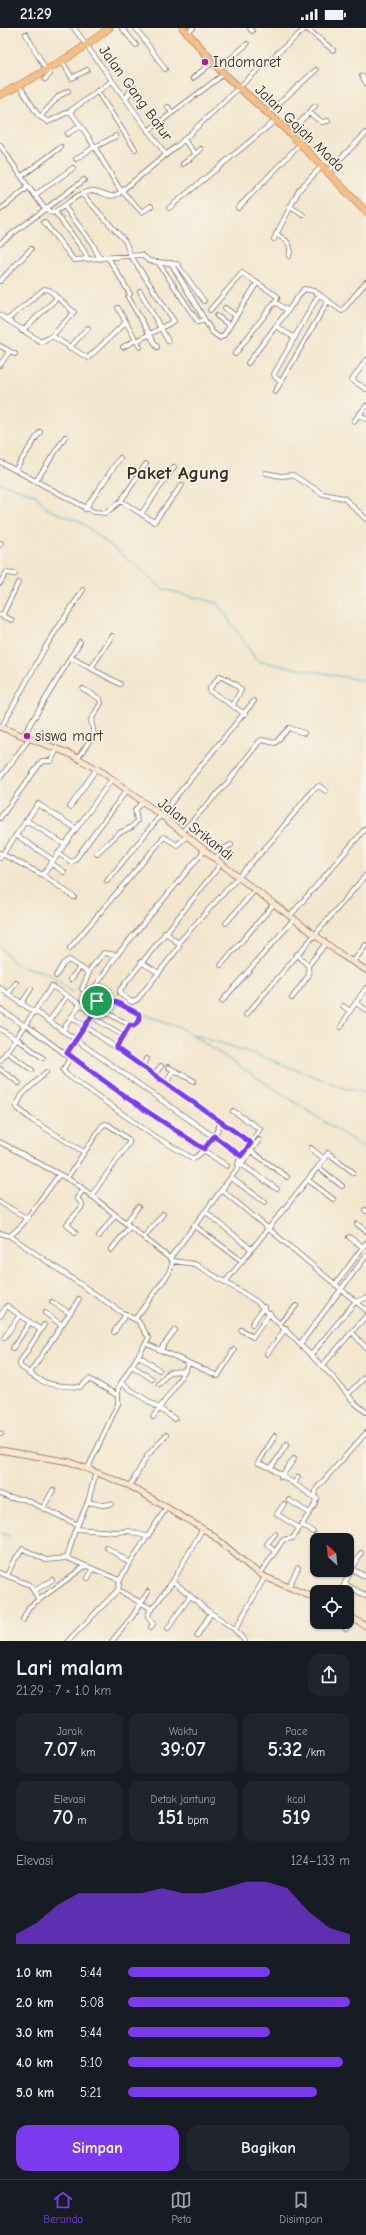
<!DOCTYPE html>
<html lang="id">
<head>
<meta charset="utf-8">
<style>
	:root { --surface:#171b24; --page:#20242c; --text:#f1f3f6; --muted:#9ea1a6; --line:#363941; --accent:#7c3aed }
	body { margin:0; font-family:"Comic Neue",sans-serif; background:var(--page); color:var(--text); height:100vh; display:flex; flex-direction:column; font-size:15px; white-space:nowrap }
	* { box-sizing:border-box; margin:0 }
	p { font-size:13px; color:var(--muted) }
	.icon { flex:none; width:22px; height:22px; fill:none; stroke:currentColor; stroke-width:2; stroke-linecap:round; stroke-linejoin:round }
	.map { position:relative; height:1613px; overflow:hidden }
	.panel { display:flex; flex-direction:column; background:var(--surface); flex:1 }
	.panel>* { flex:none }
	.needle { width:26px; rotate:333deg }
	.fabs { position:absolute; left:310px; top:1505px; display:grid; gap:8px }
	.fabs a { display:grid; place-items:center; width:44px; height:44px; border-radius:8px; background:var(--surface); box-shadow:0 1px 3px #0004; font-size:20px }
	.pin { position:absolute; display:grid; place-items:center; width:34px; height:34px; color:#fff; margin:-17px; border:2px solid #fff; border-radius:50%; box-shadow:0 1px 4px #0007 }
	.round { display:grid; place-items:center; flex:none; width:42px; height:42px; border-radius:12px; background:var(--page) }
	.head { display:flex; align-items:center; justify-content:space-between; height:68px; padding:0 16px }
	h1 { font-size:22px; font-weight:700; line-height:30px }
	.figures { display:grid; grid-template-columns:repeat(3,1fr); gap:6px; height:68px; padding:4px 16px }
	.figures div { display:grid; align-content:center; border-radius:10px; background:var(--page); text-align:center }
	.figures b { font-size:20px; font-weight:700 }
	.figures small { font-size:11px; font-weight:400 }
	.figures p { font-size:11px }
	.chart { height:112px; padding:8px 16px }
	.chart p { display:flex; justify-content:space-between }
	.chart svg { width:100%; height:72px; margin-top:4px; fill:var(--accent); opacity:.7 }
	.button { display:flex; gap:8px; margin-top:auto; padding:8px 16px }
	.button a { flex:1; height:46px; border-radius:12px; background:var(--accent); color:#fff; font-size:16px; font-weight:700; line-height:46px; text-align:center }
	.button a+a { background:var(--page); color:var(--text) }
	ul { padding:0 16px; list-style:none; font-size:13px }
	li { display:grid; grid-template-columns:64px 48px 1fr; align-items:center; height:30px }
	li i { height:10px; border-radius:5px; background:var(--accent) }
	.status { display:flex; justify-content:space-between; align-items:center; height:28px; padding:0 20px; background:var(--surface); direction:ltr }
	.status svg { height:11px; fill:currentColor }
	.menu { display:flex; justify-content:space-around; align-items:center; height:56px; border-top:1px solid var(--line); background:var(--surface); font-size:11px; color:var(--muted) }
	.menu a { display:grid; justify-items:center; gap:2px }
	.menu .active { color:var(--accent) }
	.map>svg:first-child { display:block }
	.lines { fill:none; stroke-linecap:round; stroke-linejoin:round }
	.stream { stroke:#3dadba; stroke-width:1 }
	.street-casing { stroke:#7b6c5c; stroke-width:5.5 }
	.secondary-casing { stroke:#7b6c5c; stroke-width:7 }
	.highway-casing { stroke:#7b6c5c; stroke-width:8 }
	.street { stroke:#fff; stroke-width:4 }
	.secondary { stroke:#fbe5cf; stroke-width:5.5 }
	.highway { stroke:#f6be86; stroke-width:7 }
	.route-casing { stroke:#fff; stroke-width:8 }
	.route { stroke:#7c3aed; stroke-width:5 }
	.poi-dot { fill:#b5179e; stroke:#f7f3e8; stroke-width:1.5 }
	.labels { text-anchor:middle; stroke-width:3.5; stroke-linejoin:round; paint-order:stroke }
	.poi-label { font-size:15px; fill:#3b2a1e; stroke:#f7f3e8; text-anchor:start }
	.street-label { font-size:15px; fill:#3b2a1e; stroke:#f7f3e8 }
	.district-label { font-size:19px; font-weight:bold; fill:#3b2a1e; stroke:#f7f3e8 }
</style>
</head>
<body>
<div class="status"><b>21:29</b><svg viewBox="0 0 49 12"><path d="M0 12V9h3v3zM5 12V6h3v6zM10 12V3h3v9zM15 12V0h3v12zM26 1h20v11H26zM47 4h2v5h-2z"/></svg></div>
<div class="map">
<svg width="366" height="1613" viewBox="0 0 366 1613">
	<rect width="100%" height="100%" fill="#f7f3e8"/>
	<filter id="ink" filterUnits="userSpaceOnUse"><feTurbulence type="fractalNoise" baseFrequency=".025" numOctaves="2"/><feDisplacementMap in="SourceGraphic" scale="8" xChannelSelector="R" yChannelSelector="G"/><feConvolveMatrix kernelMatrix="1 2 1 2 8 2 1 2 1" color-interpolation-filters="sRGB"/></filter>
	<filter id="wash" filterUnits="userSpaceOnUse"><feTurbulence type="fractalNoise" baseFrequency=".012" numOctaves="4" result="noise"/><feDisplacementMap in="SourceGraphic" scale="16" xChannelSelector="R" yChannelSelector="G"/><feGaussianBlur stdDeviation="0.9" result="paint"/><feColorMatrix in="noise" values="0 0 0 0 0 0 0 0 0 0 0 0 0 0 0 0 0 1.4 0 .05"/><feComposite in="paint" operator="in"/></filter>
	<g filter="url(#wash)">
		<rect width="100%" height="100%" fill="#f3e6ce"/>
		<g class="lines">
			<path class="stream" d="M0 455 36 467 47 481 79 493 144 544 163 561 217 575 257 633 366 653
				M0 918 15 936 49 946 72 964 81 955 82 956
				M85 958 94 964 107 968
				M140 985 180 999 366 1121
				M192 1006 252 1025 345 1060 366 1065
				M0 1505 9 1508"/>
		</g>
	</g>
	<g filter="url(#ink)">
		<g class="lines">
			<g class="street-casing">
				<path id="street" d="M74 0 166 127
					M122 0 136 17
					M136 0 165 41
					M250 0 252 3
					M306 0 333 22
					M187 5 193 0
					M26 6 46 42
					M62 33 72 50 87 42
					M219 41 247 16
					M362 48 366 55
					M193 50 213 34
					M45 51 50 46 49 41
					M19 57 38 87 48 94 70 83 112 53
					M97 63 135 121
					M126 71 133 57
					M168 79 172 85
					M70 83 88 108 119 160 142 184 151 178
					M268 85 316 42
					M309 85 322 94 328 93
					M40 89 59 68 68 63
					M148 103 224 46
					M290 105 315 78
					M67 106 80 98
					M184 112 196 126 201 121
					M0 117 27 157 25 162 0 182
					M95 119 116 108
					M76 131 94 119
					M183 136 196 126
					M328 143 366 105
					M22 148 61 119
					M27 157 45 181
					M82 166 125 213 131 228 174 293 137 313
					M35 167 73 140
					M64 178 92 215 100 231
					M289 178 303 187
					M169 180 276 92
					M238 180 301 115
					M46 181 52 185C66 179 76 165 91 163 101 161 108 172 118 166L178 117 250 49 306 0
					M55 184 84 223 87 230
					M44 194 74 232 142 227 149 233 177 236 204 273
					M276 206C286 212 293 215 289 228
					M274 211 299 162 322 138
					M0 215 84 152
					M109 231 130 266
					M158 234 198 294 205 292
					M171 235 212 304 220 310 224 307 257 255
					M0 253 31 221
					M140 263 168 313
					M128 269 157 319
					M275 274 288 283
					M118 280 140 319
					M225 280 236 288
					M210 282 242 245 277 268V271L235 326
					M0 287 41 314 52 308 74 284 49 262 44 261 7 292
					M217 288 229 297
					M277 299 295 310
					M22 303 57 270
					M52 308 88 330 126 294
					M0 318 15 326
					M123 319 136 312
					M69 320 88 300
					M366 332 352 352 366 361
					M248 335 304 261 314 263 342 283 366 254
					M0 337 9 324
					M281 354 275 349 274 346 319 266
					M275 364 328 273
					M359 386 366 391
					M354 393 366 378
					M0 434 94 484 106 485 121 473 154 494 182 457
					M15 442 40 404
					M266 445 281 448 293 447 323 466 344 470 366 491
					M36 453 65 409
					M121 473 146 436
					M85 481 120 430
					M141 486 174 439
					M0 517 1 515
					M0 555 6 545 15 546
					M0 587 12 592
					M2 588 18 555
					M70 629 120 656
					M91 640 112 608
					M233 677 241 662 235 656 220 648 210 660V663L245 686
					M1 700 46 618 83 562
					M23 708 80 614
					M78 730 94 706 91 692 101 675 100 671 83 661
					M0 750 29 711
					M70 779 97 740
					M0 790 42 733H51L57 721
					M26 792 64 816
					M182 804 228 754 259 714 262 712 275 715 289 700 304 705
					M16 807 53 832
					M0 825 43 847 74 869
					M58 825 71 834 74 833 127 762
					M97 825 119 805 132 799 137 793 135 782 142 774
					M0 830 38 776 75 800
					M215 831 225 820 231 817
					M51 835 64 844
					M43 847 112 751
					M107 853 254 673
					M290 888 366 800
					M226 895 255 862
					M165 904 179 916V919L137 972 132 974 120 966V962L221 836
					M178 915 275 809 312 763 319 758 326 763
					M70 920 164 809 177 817 187 808
					M141 934 159 945
					M353 934 366 917
					M221 937 274 876
					M308 938 326 915
					M56 948 63 936 69 932 89 945
					M71 951 80 939
					M95 959 117 927
					M0 960 34 984
					M8 966 16 955
					M292 970 309 947 308 938 297 926
					M97 973 108 970 138 985 139 992 136 997 132 998 97 980
					M222 973 294 891
					M356 975 366 982
					M21 976 31 961
					M343 978 350 983 366 960
					M0 981 25 998
					M35 983 76 1012
					M246 987 366 847
					M71 989 85 998
					M92 989 124 1008
					M49 993 67 968
					M26 997 68 1028 69 1032 63 1042 66 1046 151 1106 192 1130C200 1131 221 1101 220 1093L85 998
					M341 999 350 983
					M0 1001 16 1011
					M62 1003 80 977
					M16 1010 43 1030
					M76 1012 241 1128 260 1101 233 1083
					M116 1020 130 997
					M7 1024 32 1042
					M67 1025 127 1070 227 1138
					M66 1026 97 980 94 969 82 961 91 940 104 925 117 927 204 823
					M0 1033 52 958 94 985
					M141 1039 147 1031
					M168 1039 194 1053
					M0 1041 19 1055
					M46 1044 22 1067 16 1079 32 1092 84 1124
					M154 1047 161 1038
					M166 1056 173 1042
					M220 1093 251 1115
					M0 1114 77 1156 173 1233 195 1236 256 1273 331 1347 355 1375 366 1384
					M311 1120 324 1131
					M251 1123 287 1149
					M238 1136 241 1128
					M241 1136 259 1112
					M318 1139 328 1125 353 1144
					M67 1150 102 1098 105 1096 109 1097 129 1112V1115L91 1168
					M231 1150 265 1174
					M308 1152 333 1171
					M222 1162 366 1282
					M0 1174 26 1190
					M365 1182 366 1183
					M206 1184 251 1221
					M126 1195 138 1179
					M357 1196 366 1203
					M195 1198 242 1233
					M75 1204 67 1196 81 1180 82 1176 77 1170 83 1162
					M0 1205 10 1208 121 1284 138 1293 149 1310 118 1360V1376L88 1440
					M10 1208 21 1198 59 1147
					M99 1208 115 1187
					M144 1209 163 1186
					M349 1209 363 1219
					M111 1222 130 1198
					M170 1230 241 1136 277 1161
					M226 1253 318 1139 342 1158
					M335 1257 366 1215
					M45 1285 62 1297
					M70 1285 79 1271
					M0 1288 7 1278 41 1302
					M135 1291 169 1245 173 1233
					M280 1295 296 1278
					M252 1296 264 1279
					M44 1297 20 1334C19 1339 23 1340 27 1343 43 1358 59 1358 80 1359L89 1351 117 1367
					M241 1302 253 1309 270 1285
					M114 1304 126 1286
					M352 1304 366 1320
					M4 1310 20 1287
					M147 1316 189 1335 174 1360 153 1389
					M300 1316 366 1228
					M13 1320 30 1294
					M160 1322 175 1302
					M267 1326 286 1300
					M311 1327 355 1274 366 1270
					M139 1328 159 1342
					M189 1335 218 1348 234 1322
					M132 1338 152 1351
					M322 1338 366 1288
					M29 1346 70 1285 52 1274
					M121 1355 175 1391
					M159 1356 169 1344 185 1343
					M348 1366 366 1348
					M0 1406H1
					M275 1408 258 1435 271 1440 317 1471
					M271 1440 287 1416
					M281 1449 294 1431
					M294 1456 298 1449
					M130 1458 147 1428 166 1407
					M0 1466 10 1470 24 1471 78 1497
					M289 1472 309 1485
					M88 1474 102 1477 111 1476
					M284 1476 277 1486 299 1500
					M43 1480 53 1462
					M301 1496 313 1504
					M76 1501 115 1504 129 1503 148 1509
					M106 1519 130 1535
					M275 1524 267 1516 275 1506
					M67 1530 74 1505 88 1474 96 1444
					M352 1541 366 1549
					M0 1545 30 1557 39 1572
					M260 1546 283 1512 293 1510 314 1478C318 1472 313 1466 317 1460L366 1405
					M7 1548 13 1534 23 1521 46 1532 67 1530 120 1552
					M88 1550 92 1542
					M173 1553 208 1583 233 1600 245 1613
					M345 1556 366 1568
					M289 1558 298 1540
					M118 1562 152 1581 173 1553 203 1500
					M34 1563 52 1552
					M340 1564 361 1525
					M150 1581 148 1589 153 1596 151 1599
					M23 1592 29 1579 84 1539
					M168 1600 190 1568
					M346 1601 353 1591
					M235 1602 265 1549
					M197 1608 211 1585
					M68 1613 118 1562 120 1552 126 1541 167 1479
					M112 1613 132 1589 148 1564"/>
			</g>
			<g class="secondary-casing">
				<path id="secondary" d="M0 699 70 726 104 745 162 788 238 849 343 928 366 942
					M0 1422 70 1434 130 1458 210 1505 249 1538 265 1549 317 1571
					M347 1587 366 1598"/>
			</g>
			<g class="highway-casing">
				<path id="highway" d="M183 0 224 46 290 105 366 184
					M0 67C38 48 76 27 109 0"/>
			</g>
			<use href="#street" class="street"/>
			<use href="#secondary" class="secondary"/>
			<use href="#highway" class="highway"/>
		</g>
	</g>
	<g class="lines" filter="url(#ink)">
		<g class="route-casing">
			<path id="route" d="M102 970H108L139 986V992L134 998 130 997 116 1020 251 1115 241 1128 214 1108 204 1121 127 1070 67 1025 94 985 97 980V973Z"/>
		</g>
		<use href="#route" class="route"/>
	</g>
	<g class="poi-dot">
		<circle cx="205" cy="34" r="4"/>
		<circle cx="27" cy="708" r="4"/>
	</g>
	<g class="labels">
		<g class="poi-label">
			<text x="213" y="39">Indomaret</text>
			<text x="35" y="713">siswa mart</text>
		</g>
		<g class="street-label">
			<text transform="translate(136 65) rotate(54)" y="5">Jalan Gang Batur</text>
			<text transform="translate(300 100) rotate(44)" y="5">Jalan Gajah Mada</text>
			<text transform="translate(196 801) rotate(38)" y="5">Jalan Srikandi</text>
		</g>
		<g class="district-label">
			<text x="178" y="451">Paket Agung</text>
		</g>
	</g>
</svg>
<div class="fabs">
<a><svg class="needle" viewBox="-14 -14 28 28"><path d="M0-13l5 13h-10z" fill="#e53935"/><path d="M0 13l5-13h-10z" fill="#9ea1a6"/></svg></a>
<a><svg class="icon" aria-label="locate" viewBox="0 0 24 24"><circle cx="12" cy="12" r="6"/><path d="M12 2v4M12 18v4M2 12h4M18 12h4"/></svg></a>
</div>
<div class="pin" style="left:97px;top:973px;background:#1e9e55"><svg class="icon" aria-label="arrive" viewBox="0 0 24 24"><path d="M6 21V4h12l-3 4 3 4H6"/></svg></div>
</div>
<section class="panel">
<div class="head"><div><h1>Lari malam</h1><p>21:29 · 7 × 1.0 km</p></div><a class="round"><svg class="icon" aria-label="share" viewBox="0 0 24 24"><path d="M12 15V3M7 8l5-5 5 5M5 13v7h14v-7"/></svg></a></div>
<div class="figures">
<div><p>Jarak</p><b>7.07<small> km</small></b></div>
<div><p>Waktu</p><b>39:07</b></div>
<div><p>Pace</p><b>5:32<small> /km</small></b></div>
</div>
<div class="figures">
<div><p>Elevasi</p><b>70<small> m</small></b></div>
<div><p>Detak jantung</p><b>151<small> bpm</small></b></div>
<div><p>kcal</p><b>519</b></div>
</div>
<div class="chart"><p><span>Elevasi</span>124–133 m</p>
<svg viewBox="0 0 160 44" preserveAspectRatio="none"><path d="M0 44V38L10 31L20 20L30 13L40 13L50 13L60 13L70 10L80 13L90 13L100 10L110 6L120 6L130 10L140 24L150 34L160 38V44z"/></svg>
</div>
<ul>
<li><b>1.0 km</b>5:44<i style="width:64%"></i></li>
<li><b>2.0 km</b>5:08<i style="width:100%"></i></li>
<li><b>3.0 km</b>5:44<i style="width:64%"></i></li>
<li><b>4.0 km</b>5:10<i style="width:97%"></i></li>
<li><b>5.0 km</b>5:21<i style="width:85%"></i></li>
</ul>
<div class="button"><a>Simpan</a><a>Bagikan</a></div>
</section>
<nav class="menu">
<a class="active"><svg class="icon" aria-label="home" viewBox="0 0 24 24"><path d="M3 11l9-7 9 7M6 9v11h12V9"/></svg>Beranda</a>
<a><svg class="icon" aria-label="map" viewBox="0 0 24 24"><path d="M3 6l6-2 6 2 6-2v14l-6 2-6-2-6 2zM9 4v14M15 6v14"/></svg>Peta</a>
<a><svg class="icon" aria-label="saved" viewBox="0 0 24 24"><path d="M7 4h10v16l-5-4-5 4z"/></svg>Disimpan</a>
</nav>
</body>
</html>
